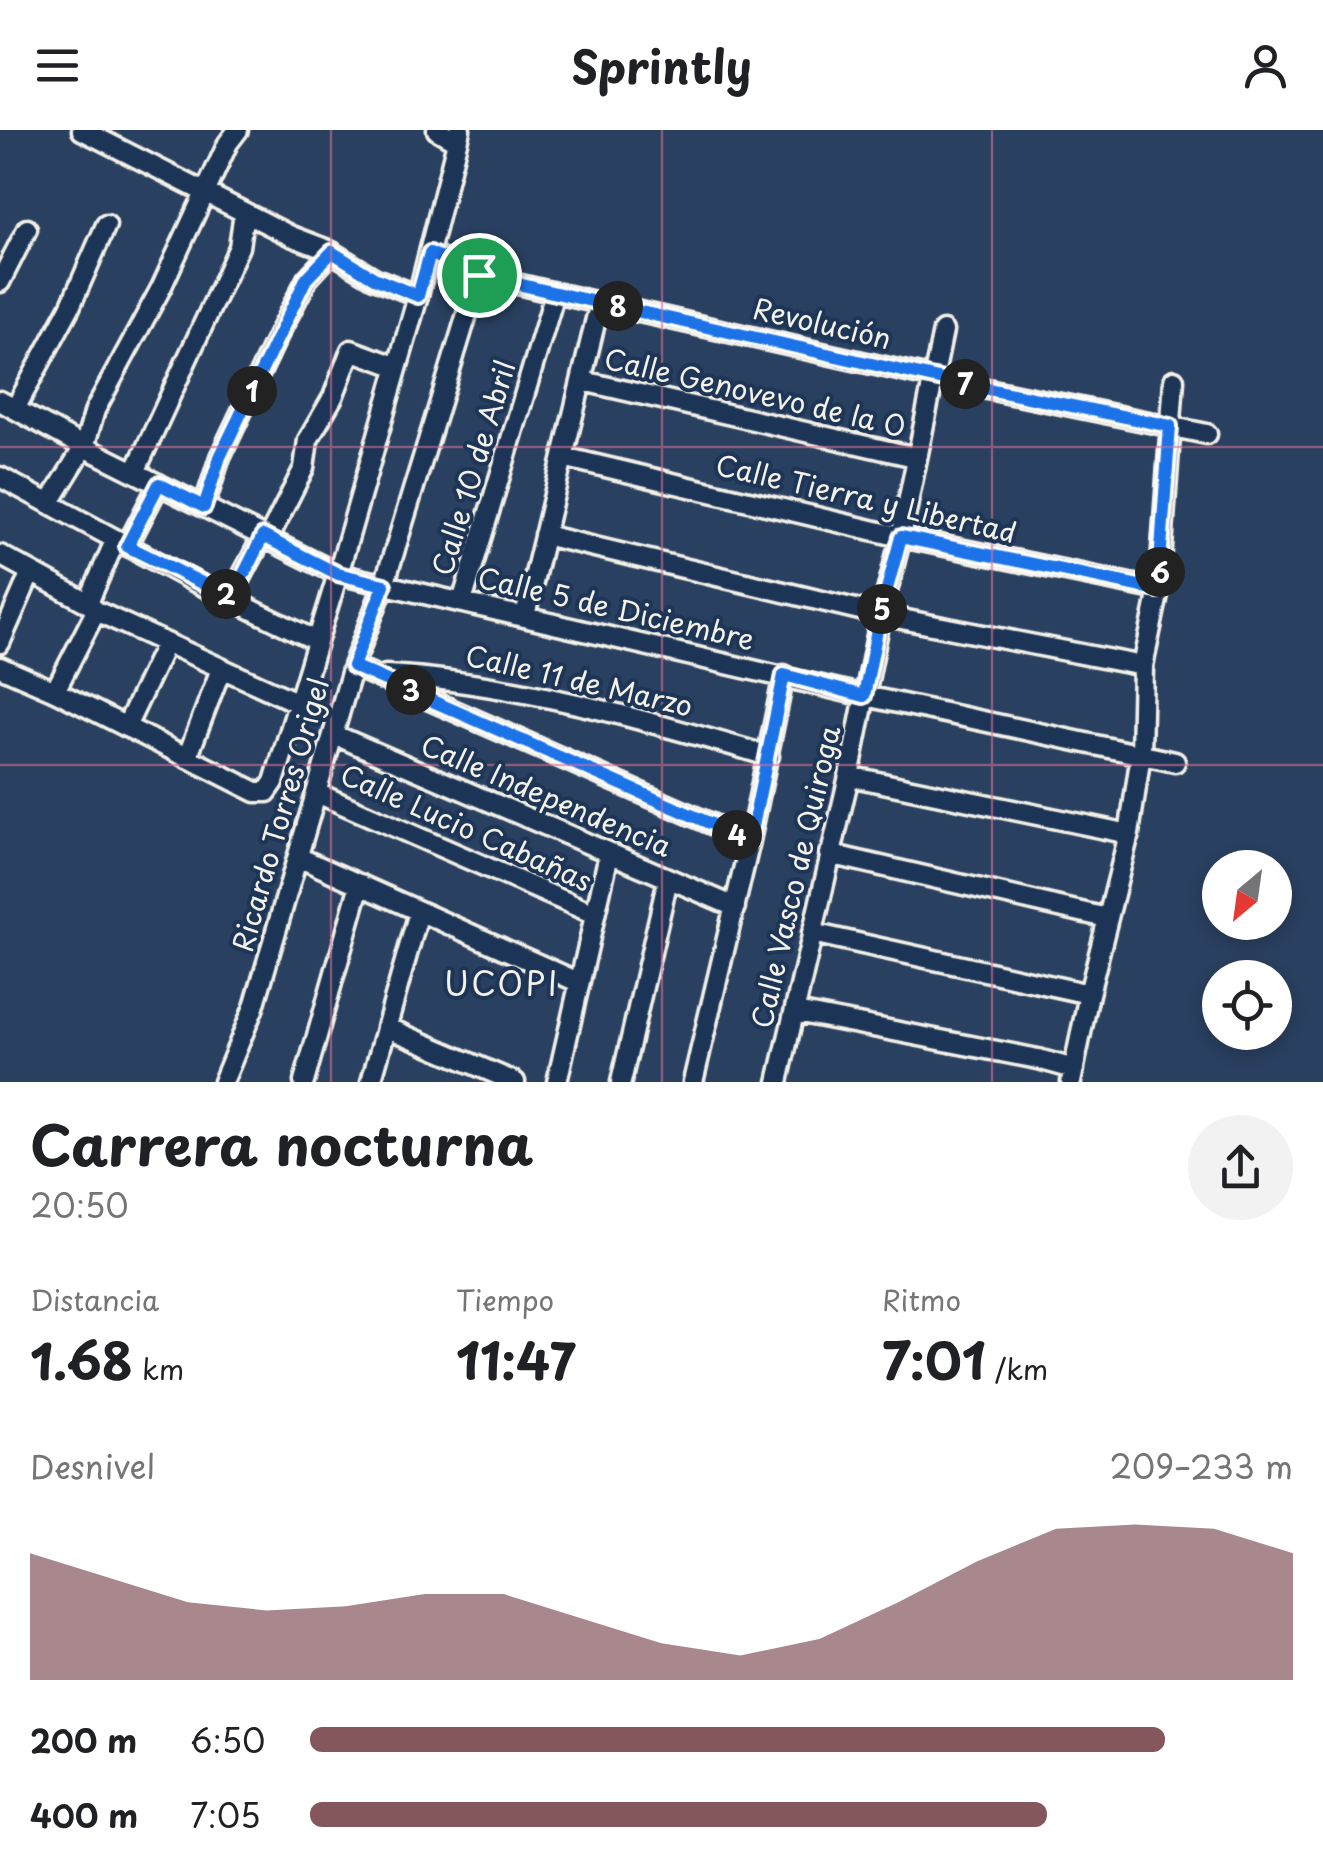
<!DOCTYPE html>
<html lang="es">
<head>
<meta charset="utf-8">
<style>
	:root { --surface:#fff; --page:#f2f2f2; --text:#202124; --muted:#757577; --accent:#84575d }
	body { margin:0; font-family:"Playpen Sans",sans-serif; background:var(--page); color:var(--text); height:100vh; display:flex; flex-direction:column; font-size:38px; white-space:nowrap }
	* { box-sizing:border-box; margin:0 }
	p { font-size:32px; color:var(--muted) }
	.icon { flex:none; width:55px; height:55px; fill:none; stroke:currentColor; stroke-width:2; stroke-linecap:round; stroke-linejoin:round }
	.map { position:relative; height:952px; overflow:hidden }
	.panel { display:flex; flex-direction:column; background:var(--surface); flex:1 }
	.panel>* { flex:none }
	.needle { width:65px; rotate:209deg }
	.fabs { position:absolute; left:1202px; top:720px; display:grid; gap:20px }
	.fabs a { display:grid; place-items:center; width:90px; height:90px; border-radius:50%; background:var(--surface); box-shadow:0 5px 15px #0003; font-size:50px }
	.pin { position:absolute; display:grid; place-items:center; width:85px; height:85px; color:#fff; margin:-42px; border:5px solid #fff; border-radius:50%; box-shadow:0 2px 10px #0007 }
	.km { position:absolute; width:50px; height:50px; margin:-25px; border-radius:50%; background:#222; color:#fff; font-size:28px; line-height:50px; text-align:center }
	.round { display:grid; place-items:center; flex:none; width:105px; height:105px; border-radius:52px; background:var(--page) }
	.summary { display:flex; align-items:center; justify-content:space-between; height:170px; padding:0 30px }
	h1 { font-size:55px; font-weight:700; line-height:75px }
	.figures { display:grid; grid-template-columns:repeat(3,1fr); gap:15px; height:170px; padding:10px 30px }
	.figures div { display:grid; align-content:center }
	.figures b { font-size:50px; font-weight:700 }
	.figures small { font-size:28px; font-weight:400 }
	.figures p { font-size:28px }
	.chart { height:280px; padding:20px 30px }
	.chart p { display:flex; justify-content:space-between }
	.chart svg { width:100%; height:180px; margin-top:10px; fill:var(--accent); opacity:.7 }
	ul { padding:0 30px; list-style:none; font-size:32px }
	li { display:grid; grid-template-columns:160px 120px 1fr; align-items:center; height:75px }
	li i { height:25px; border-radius:12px; background:var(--accent) }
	header { display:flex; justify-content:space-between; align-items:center; height:130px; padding:0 30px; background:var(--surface); font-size:45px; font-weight:700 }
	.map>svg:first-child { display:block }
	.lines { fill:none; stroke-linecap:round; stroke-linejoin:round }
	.minor-casing { stroke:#f4f1e8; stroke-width:25 }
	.minor { stroke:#1d3557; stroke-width:18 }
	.route-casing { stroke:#fff; stroke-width:20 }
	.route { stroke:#1a73e8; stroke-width:12 }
	.grid { fill:none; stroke:#d66f93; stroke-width:2.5; stroke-opacity:0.55 }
	.labels { text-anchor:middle; stroke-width:8; stroke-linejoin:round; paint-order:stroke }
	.street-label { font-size:28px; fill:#f4f1e8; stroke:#1d3557 }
	.quarter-label { font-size:32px; letter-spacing:2.5px; fill:#f4f1e8; stroke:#1d3557 }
</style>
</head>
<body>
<header><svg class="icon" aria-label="menu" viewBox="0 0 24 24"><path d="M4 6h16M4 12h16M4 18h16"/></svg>Sprintly<svg class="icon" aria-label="person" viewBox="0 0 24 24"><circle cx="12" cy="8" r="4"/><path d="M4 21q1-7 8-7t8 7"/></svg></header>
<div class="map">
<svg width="1323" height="952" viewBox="0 0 1323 952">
	<rect width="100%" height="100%" fill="#2a4060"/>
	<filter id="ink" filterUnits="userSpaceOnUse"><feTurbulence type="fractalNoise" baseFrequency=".01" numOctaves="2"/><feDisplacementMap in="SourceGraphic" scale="20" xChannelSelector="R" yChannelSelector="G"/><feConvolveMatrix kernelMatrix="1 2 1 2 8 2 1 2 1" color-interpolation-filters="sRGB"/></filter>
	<g filter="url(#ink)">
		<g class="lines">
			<g class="minor-casing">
				<path id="minor" d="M82 0 291 106 328 120 374 148 418 166
					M437 0 456 11
					M429 123 479 145 555 163 934 248 1207 304
					M0 152 27 99
					M583 251 915 327
					M0 271 84 317 338 444 865 566 1175 632
					M15 279 70 177 106 95
					M563 327 901 407 1159 460
					M135 342 239 117 244 82
					M0 347 191 450 317 511
					M50 372 84 317 95 280 161 158 228 13 238 0
					M204 377 220 327 278 205 307 149 332 122
					M544 405 881 485 1143 536
					M268 409 304 338 308 310 333 267 351 220 395 236
					M127 416 159 354
					M0 425 88 473 96 481 298 573
					M231 467 263 406
					M462 472 555 163
					M88 473 115 411
					M525 486 600 172
					M0 513 31 442
					M353 536 750 711
					M0 537 55 561 256 662H267L274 652 338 444 418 166 460 0
					M386 545C516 552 644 590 769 626
					M55 561 96 481
					M126 597 163 519 162 511
					M335 605 735 777
					M187 628 221 539
					M849 646 1129 704
					M317 663 594 784
					M829 724 1107 788
					M298 727 578 852
					M812 803 1089 864
					M796 882 1038 929 1074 939
					M386 897 515 952
					M223 952 254 877 353 536 384 455 479 145
					M304 952 360 754
					M371 952 419 782
					M557 952 609 724
					M621 952 668 749
					M693 952 750 711 784 545
					M778 952 849 646 881 485 901 407 943 201
					M1071 952 1089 864 1129 704 1141 624 1143 536 1159 460 1174 250"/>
			</g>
			<use href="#minor" class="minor"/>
		</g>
	</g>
	<g class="lines" filter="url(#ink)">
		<g class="route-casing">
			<path id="route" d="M332 122 374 148 418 166 430 123 479 145 556 163 934 248 1170 296 1158 460 901 407 880 485 864 566 784 545 750 711 353 536 384 455 338 444 263 406 232 468 127 416 159 354 204 377 220 327 306 149Z"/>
		</g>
		<use href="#route" class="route"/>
	</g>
	<path class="grid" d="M331 0V952M662 0V952M992 0V952M0 317H1323M0 635H1323"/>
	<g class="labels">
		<g class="street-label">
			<text transform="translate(822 194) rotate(13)" y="10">Revolución</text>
			<text transform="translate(755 263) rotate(13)" y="10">Calle Genovevo de la O</text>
			<text transform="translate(474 338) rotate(-73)" y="10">Calle 10 de Abril</text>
			<text transform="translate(866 369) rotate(13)" y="10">Calle Tierra y Libertad</text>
			<text transform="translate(616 479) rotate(13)" y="10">Calle 5 de Diciembre</text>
			<text transform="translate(579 551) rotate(13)" y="10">Calle 11 de Marzo</text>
			<text transform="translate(546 666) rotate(23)" y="10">Calle Independencia</text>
			<text transform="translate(281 685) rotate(-74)" y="10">Ricardo Torres Origel</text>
			<text transform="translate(466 698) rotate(24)" y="10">Calle Lucio Cabañas</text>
			<text transform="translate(796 747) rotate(-77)" y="10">Calle Vasco de Quiroga</text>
		</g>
		<g class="quarter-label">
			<text x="502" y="866">UCOPI</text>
		</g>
	</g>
</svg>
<div class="fabs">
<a><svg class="needle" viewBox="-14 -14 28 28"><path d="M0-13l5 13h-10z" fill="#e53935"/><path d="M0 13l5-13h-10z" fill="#757577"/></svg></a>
<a><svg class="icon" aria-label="locate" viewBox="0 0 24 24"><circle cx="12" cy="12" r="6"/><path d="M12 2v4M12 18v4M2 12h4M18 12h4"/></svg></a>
</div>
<div class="pin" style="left:479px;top:145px;background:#1e9e55"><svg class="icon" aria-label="arrive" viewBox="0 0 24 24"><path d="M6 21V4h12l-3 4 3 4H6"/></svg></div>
<b class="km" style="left:252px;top:261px">1</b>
<b class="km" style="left:226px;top:464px">2</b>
<b class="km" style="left:411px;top:560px">3</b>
<b class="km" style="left:737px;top:705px">4</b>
<b class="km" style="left:882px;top:479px">5</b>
<b class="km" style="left:1160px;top:442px">6</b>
<b class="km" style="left:965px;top:254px">7</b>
<b class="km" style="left:618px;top:176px">8</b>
</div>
<section class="panel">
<div class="summary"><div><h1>Carrera nocturna</h1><p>20:50</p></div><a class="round"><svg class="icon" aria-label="share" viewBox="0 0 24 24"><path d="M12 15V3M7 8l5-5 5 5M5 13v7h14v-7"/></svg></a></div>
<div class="figures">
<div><p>Distancia</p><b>1.68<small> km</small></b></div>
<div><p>Tiempo</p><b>11:47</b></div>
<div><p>Ritmo</p><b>7:01<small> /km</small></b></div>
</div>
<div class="chart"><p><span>Desnivel</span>209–233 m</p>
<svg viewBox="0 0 160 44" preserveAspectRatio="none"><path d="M0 44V13L10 19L20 25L30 27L40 26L50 23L60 23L70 29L80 35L90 38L100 34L110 25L120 15L130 7L140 6L150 7L160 13V44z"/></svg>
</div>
<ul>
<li><b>200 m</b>6:50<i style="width:87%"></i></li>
<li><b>400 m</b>7:05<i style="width:75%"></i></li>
</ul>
</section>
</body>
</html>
